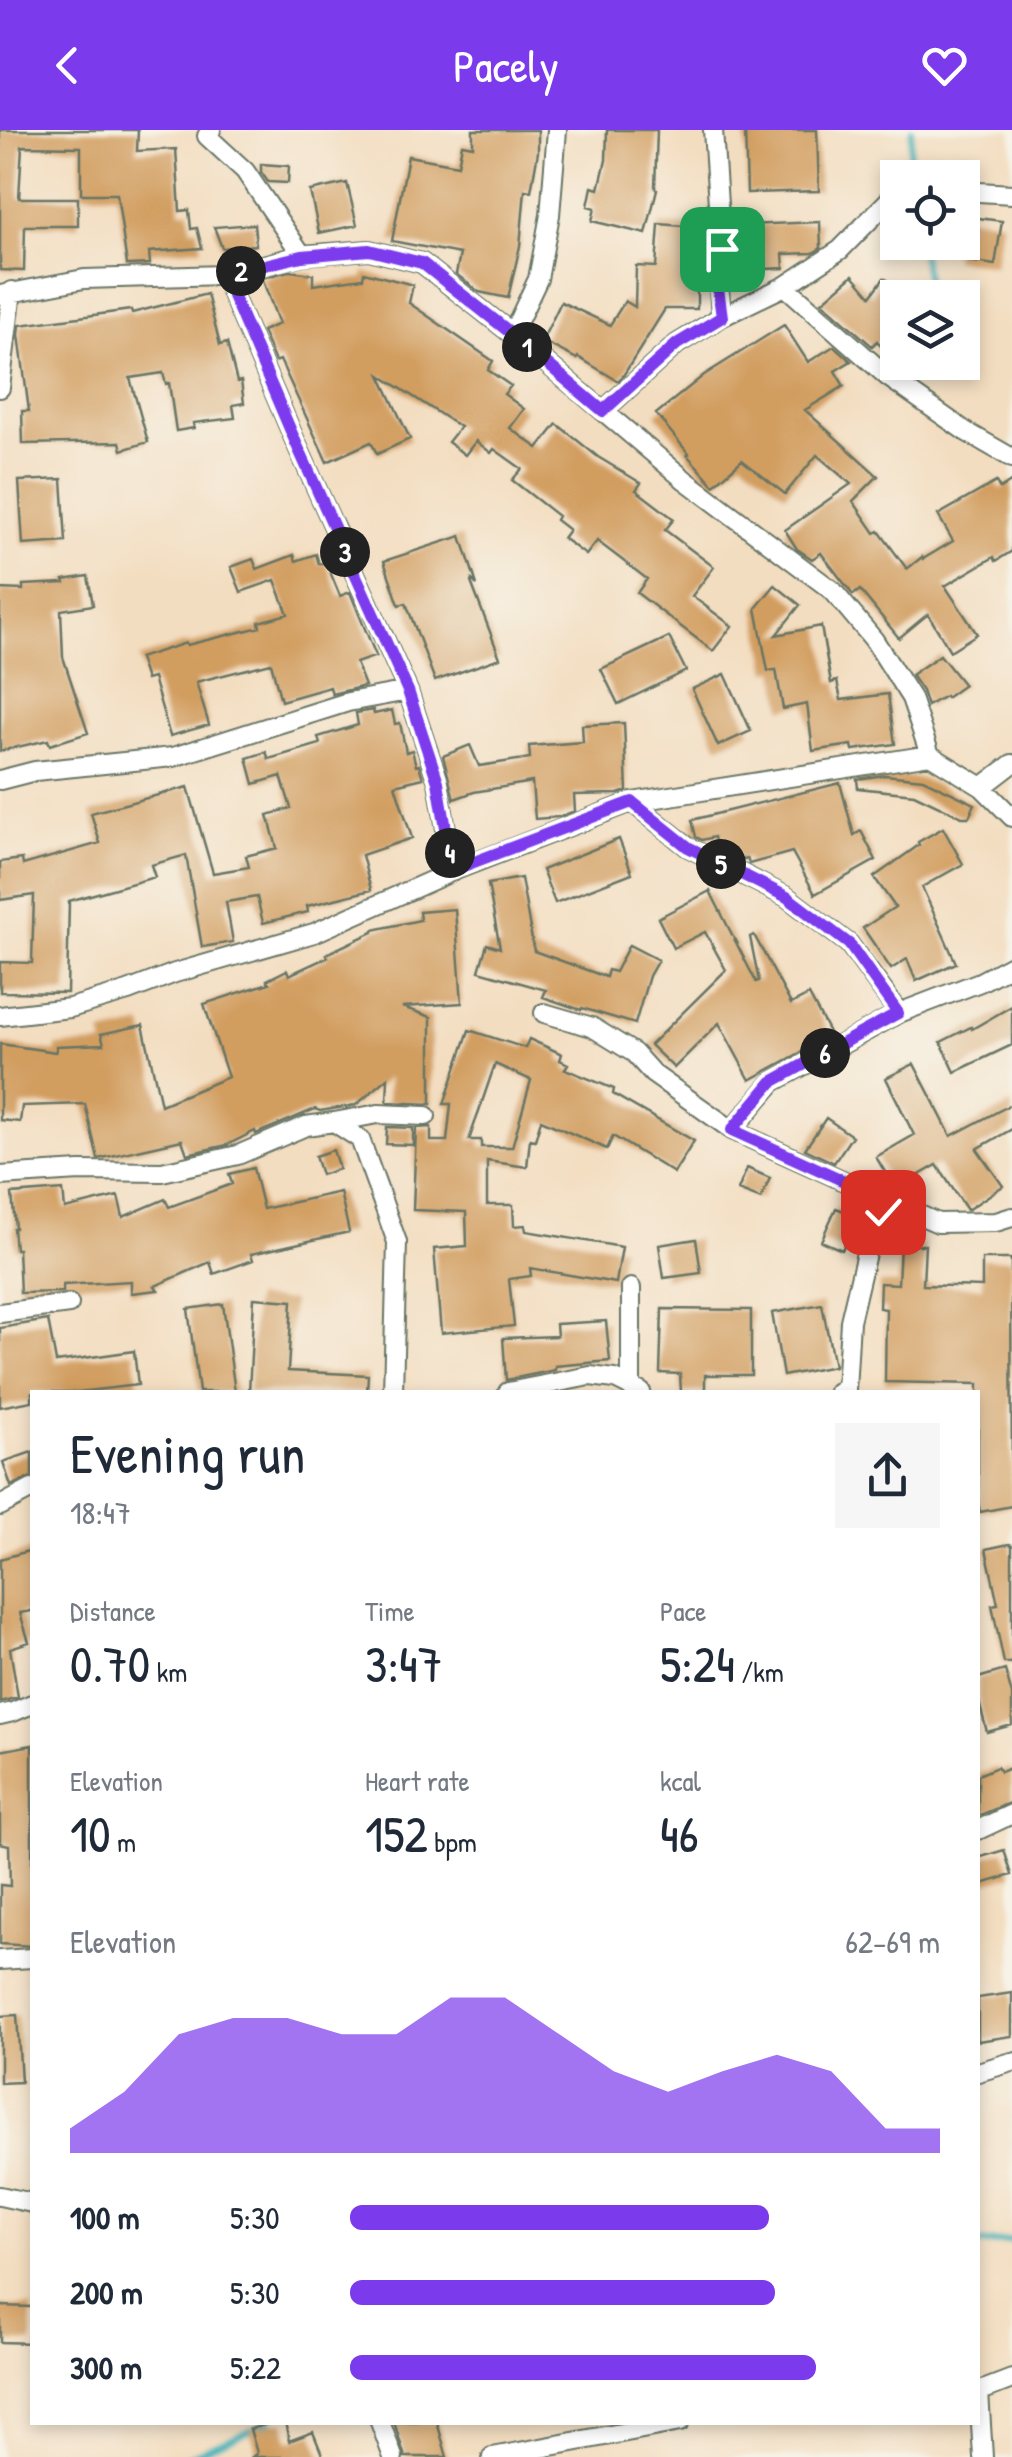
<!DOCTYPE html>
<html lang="en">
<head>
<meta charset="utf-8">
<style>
	:root { --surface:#fff; --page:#f6f6f7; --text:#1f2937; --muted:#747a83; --accent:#7c3aed }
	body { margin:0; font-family:"Patrick Hand",sans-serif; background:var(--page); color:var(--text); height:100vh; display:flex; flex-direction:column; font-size:38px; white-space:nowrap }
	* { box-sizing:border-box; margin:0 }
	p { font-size:32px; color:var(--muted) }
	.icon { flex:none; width:55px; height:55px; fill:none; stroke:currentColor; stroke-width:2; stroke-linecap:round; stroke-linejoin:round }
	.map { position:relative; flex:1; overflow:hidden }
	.sheet { position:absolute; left:30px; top:1260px; width:950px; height:1035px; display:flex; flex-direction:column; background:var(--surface); border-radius:0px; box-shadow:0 5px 15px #0003 }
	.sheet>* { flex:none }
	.controls { position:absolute; left:880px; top:30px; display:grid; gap:20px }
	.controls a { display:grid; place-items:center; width:100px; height:100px; border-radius:0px; background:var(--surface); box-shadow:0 5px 15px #0003; font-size:50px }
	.pin { position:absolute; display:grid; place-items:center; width:85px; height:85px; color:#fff; margin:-42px; border-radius:20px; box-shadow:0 5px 15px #0006 }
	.km { position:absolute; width:50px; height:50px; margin:-25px; border-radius:50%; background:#222; color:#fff; font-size:28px; line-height:50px; text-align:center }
	.round { display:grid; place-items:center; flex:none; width:105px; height:105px; border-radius:0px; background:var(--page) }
	.headline { display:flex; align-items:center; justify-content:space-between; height:170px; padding:0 40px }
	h1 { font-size:55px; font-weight:600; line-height:75px }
	.metrics { display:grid; grid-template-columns:repeat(3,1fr); gap:15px; height:170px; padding:10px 40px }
	.metrics div { display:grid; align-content:center }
	.metrics b { font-size:50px; font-weight:600 }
	.metrics small { font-size:28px; font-weight:400 }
	.metrics p { font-size:28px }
	.chart { height:280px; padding:20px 40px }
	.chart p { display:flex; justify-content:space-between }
	.chart svg { width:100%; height:180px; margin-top:10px; fill:var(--accent); opacity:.7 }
	ul { padding:0 40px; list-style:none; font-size:32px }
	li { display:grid; grid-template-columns:160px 120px 1fr; align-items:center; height:75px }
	li i { height:25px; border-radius:12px; background:var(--accent) }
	header { display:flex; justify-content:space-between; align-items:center; height:130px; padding:0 40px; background:var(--accent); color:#fff; font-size:45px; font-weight:600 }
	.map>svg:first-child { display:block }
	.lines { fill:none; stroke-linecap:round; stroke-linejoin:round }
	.stream { stroke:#41b2b9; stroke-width:6 }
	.building { fill:#d29e61; fill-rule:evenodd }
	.street-casing { stroke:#697565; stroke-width:22 }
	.street { stroke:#fff; stroke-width:18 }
	.route-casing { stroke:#fff; stroke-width:20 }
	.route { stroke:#7c3aed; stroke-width:12 }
</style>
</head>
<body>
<header><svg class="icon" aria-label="back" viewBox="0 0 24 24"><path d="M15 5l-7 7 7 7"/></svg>Pacely<svg class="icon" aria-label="heart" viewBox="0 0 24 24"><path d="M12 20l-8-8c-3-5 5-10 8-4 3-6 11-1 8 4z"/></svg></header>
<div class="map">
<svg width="1012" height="2327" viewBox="0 0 1012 2327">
	<rect width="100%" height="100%" fill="#f7f3e8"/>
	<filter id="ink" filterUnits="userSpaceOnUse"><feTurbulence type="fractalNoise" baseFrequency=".01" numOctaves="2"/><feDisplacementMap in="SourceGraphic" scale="20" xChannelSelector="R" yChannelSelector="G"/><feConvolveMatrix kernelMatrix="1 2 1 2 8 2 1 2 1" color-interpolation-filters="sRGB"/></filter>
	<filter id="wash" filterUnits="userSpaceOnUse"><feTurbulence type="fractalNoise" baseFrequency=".0048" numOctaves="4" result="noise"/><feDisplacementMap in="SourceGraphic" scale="40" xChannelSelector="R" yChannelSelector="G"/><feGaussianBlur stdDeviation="2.25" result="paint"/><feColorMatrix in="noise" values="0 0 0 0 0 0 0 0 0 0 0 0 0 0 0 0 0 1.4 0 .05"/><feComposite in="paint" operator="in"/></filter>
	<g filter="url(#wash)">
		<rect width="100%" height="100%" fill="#f3ddc0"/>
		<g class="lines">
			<path class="stream" d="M908 48 912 0
				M919 112 931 168
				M946 232 949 246
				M978 2114 1012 2111
				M187 2327 270 2292"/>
		</g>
		<g id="blocks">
			<path class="building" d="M0 0H138L137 21 176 19 180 81 189 80 191 99 197 98 202 118 149 122 150 134 127 135 117 64H81V17L22 16 19 68H78V96H25L24 141 0 140Z
				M473 0H538V22L531 61 525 60 520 116 508 168 479 162 456 144 460 124 392 111 408 26 458 35 462 14 473 16Z
				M607 0H657L655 58 657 59 646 104 592 91 595 78 588 76 592 57 599 59 606 30Z
				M745 0H817L819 61 747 63Z
				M261 34 289 36 288 53 268 52 261 42Z
				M347 53 357 95 319 103 310 61Z
				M962 86 1002 91 995 135 954 129 956 112H962Z
				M820 92 821 118 813 123 783 124 784 138 748 140 745 95Z
				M254 94 256 115 222 118 214 97Z
				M659 94 696 97 693 137H697V179H665L623 246 618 251 578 227 577 229 542 211 561 172 610 195 625 171 635 177 636 136 656 137Z
				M289 141 313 144V155L363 148 364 142 413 155 409 173 493 231 488 240 511 256 504 264 524 279 510 298 538 318 557 294 598 327 641 353 636 360 674 389 665 400 714 437 692 466 732 496 713 521 637 463 647 449 597 411 586 425 563 408 569 400 556 390 558 386 512 350 522 339 494 319 491 323 476 311 465 325 448 312 460 297 380 245 410 309 377 324 371 312 327 332 280 230 275 232 262 201 279 194 262 148Z
				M853 145 871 166 884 148 898 157V238L877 211 872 216 822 172Z
				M207 164 220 215 227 213 237 252 241 251 244 273 233 275 235 288 193 293 194 298 176 301 169 253 166 254 163 243 130 248 148 312 122 320 120 312 23 314 22 281H29L19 205 20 195 131 180 132 183Z
				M784 195 808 232 834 216 851 231 835 241 844 256 805 280 878 346 853 371 875 403 879 401 907 439 922 427 923 429 953 411 938 385 996 352 1000 359 1012 351V421L996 431 994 427 945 456 977 504 950 521 928 484 899 508 860 460 853 465 821 423 812 429 797 419 785 400 851 354 817 325 785 364 742 330 714 355 687 325 689 324 656 284 704 245Z
				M62 349 66 412 23 415 19 351Z
				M461 406 477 455 472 450 471 452 500 528 435 551 406 473 399 475 384 431Z
				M316 424 319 434 326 432 340 466 350 462 376 526 356 533 365 556 332 564 330 557 281 571 271 533 196 552 209 595 170 606 153 548 146 550 139 528 186 513 187 515 260 497 259 492 288 484 275 450 241 462 231 437 253 429 257 439 294 425 296 431Z
				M88 446 93 475 61 480 63 527 88 603 50 615 48 610 0 621V459L23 460V455L65 453 64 450Z
				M775 455 800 475 776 505 821 496 831 553 837 551 841 570 888 564 895 614 853 620 852 615 813 621 807 574 783 579 776 540 768 541 756 478Z
				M669 507 686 541 618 574 601 539Z
				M940 525 964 555 946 568 945 566 927 576 922 561 911 545Z
				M725 544 751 601 718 616 692 559Z
				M373 580 374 584 392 580 395 594 400 593 406 622 412 620 416 636 419 635 423 648 395 655 412 708 362 725 371 760 307 776 308 782 263 793 257 767 226 772 233 812 202 817 186 725 151 735 155 747 69 771 67 863 0 862V832L32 833 34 765 0 770V732L22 729 23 735 100 713 91 683 188 657 213 743 249 737 246 726 277 718 268 685 291 678 281 646 254 654 247 628 266 622 269 629 320 614 318 607 358 595 356 583Z
				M624 593 627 661 618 664 574 665 575 681 559 687 535 689 532 652 474 662 454 669 443 626 470 615 479 636 530 628 529 616 583 612 582 595Z
				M885 645 923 649 975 674 969 687H962L914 664 858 658 857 649Z
				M840 653 854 705 861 701 876 730 815 764 792 722 749 734 747 728 741 730 717 718 714 707 702 710 696 707 692 690Z
				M943 698 963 734 922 757 956 833 916 851 907 829 891 839 863 798 895 777 874 747 919 715 918 712Z
				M619 709 632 743 555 773 542 740Z
				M521 748 534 821 606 847 608 840 615 842 629 815 658 830 649 846 635 894 582 878 581 880 543 867 546 860 479 841 487 814 500 818 488 754Z
				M710 761 756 852 759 851 750 807 754 805 791 874 809 865 831 906 750 950 719 893 674 938 650 915 726 840 705 802 673 818 658 788Z
				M455 779 462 873 402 877 431 887V974L387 972 388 948 356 975 320 981 315 979 256 1004 255 1001 227 1015 187 1024 182 1010 98 1029 85 974 22 976 20 992 0 990V914L56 922V916L104 914 101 904 143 895 161 975 228 947 204 874 269 853 267 850 287 840 289 845 328 827 326 824 373 802V800L420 790 419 782Z
				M1012 876V915L955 942 941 912 971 897 972 899Z
				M469 900 525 918 529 909 562 924 560 930 568 934 565 939 614 959 613 964 694 1011 674 1043 613 1006 607 1019 541 990 535 1010 530 1009 527 1037 487 1031V1075H513L514 1096 525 1095 526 1101 622 1117 616 1153 530 1138 531 1146 509 1149 514 1196 441 1203 434 1119 467 1116 466 1082 413 1080 416 998 431 997V1011H447L451 974H444ZM495 934 531 950 512 1017H481V1010H469Z
				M914 934 951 1006 1012 974V999L977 1019 1003 1056 967 1080 937 1035 895 1059 876 1027 914 1005 886 948Z
				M826 988 852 1006 834 1033 805 1019Z
				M387 997 413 998V1015L386 1014Z
				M333 1020 339 1039 321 1045 315 1026Z
				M253 1038 263 1079 340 1062 349 1102 251 1124 253 1130 214 1144 210 1132 155 1156 158 1160 131 1163V1151L63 1155V1162L20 1163 18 1119H15L13 1098H15L12 1064 63 1060 65 1079 118 1066 123 1087 165 1069 169 1077 232 1054 229 1044Z
				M747 1038 770 1048 761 1069 738 1060Z
				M836 1078 857 1086 842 1120 821 1111Z
				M696 1109 701 1143 664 1148 659 1115Z
				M900 1115H925L923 1155 982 1157V1129H1011L1012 1376 980 1382 978 1371V1254L885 1252 886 1179 879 1178 880 1153 898 1154Z
				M254 1168 292 1171 288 1241 368 1245 367 1262H249Z
				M223 1174 235 1262H199L188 1179Z
				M822 1174 834 1236 783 1246 772 1183Z
				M662 1179 751 1180V1245H705V1262H681L680 1244 660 1243Z
				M48 1190 56 1232 134 1221 138 1255 78 1262H32V1271L0 1277V1198Z
				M606 1191 610 1231 555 1236V1240L506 1250 503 1208 557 1206 556 1194Z
				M32 1322V1347L11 1356 3 1332Z
				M1009 1414 1012 1415V1533H1004L992 1475 998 1474 986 1419Z
				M32 1420V1481L20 1483 29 1512 10 1518 18 1567 0 1572V1429Z
				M1005 1540 1012 1565V1595L987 1602 978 1568V1548Z
				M32 1615V1816L0 1814V1755L10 1756 9 1715 0 1713V1621Z
				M997 1637 1000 1642 1012 1637V1672L978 1686V1645Z
				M1004 1720 1012 1745 982 1754 978 1740V1728Z
				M1012 1863V1906L978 1911V1868Z
				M17 1885 21 1952 0 1953V1886Z
				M0 2176 32 2177V2213L0 2212Z
				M275 2292H285L289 2311 313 2302 323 2327H252L257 2323 250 2299Z
				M394 2292H437L447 2327H405Z"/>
		</g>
	</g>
	<g filter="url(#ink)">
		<use href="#blocks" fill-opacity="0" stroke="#697565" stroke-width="2.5"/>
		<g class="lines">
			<g class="street-casing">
				<path id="street" d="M211 0 207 6 245 41 302 125
					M713 0 721 119 719 158 721 187
					M962 61 1012 64
					M224 145 296 313 408 561 438 652 453 741
					M785 156 888 247 965 301 1012 328
					M0 165 84 149 224 145 302 125 369 120 422 133 512 204 685 350 833 461 874 510 911 568 930 625
					M512 204 538 149 550 85 557 0
					M0 258 12 161
					M603 281 677 214 721 187 785 156 840 120 893 66 898 65
					M0 650 35 641 173 627 348 572 408 561
					M982 657 1012 634
					M632 672 688 717 787 767 849 814 899 883
					M544 883 592 897 634 923 653 944 732 1000 897 1075
					M0 886 70 878 128 861 175 843 314 803 453 741 632 672 930 625 982 657 1012 687
					M334 992 378 984 426 986
					M732 1000 773 952 899 883 980 852 1012 835
					M0 1046 80 1041 162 1042 238 1025 306 996 334 992 360 1009 397 1112 393 1262
					M631 1158V1258
					M0 1183 69 1174
					M508 1262 590 1246 615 1249 641 1262
					M838 1262 846 1260 850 1191 868 1115 883 1082 897 1075 938 1093 996 1092 1012 1087
					M0 1376 32 1359
					M0 1585 13 1582 32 1574
					M978 1700 1012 1684
					M0 1830 32 1828
					M978 1942 1012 1932
					M0 2066 32 2073
					M978 2262 1012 2249
					M979 2262 983 2327
					M380 2292 393 2327
					M492 2327 680 2292"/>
			</g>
			<use href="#street" class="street"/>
		</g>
	</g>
	<g class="lines" filter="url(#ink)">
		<g class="route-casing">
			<path id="route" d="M722 119 718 158 722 187 677 214 603 281 512 204 422 133 369 120 302 126 224 145 296 313 408 561 438 652 453 740 632 672 688 717 787 767 849 814 898 883 772 952 732 1000 897 1075 883 1082"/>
		</g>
		<use href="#route" class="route"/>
	</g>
</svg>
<div class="controls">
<a><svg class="icon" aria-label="locate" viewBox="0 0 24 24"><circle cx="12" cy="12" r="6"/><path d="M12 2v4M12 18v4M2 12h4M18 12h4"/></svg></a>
<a><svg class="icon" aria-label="layers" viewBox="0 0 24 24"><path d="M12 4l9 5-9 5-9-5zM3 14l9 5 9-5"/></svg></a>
</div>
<div class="pin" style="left:722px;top:119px;background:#1e9e55"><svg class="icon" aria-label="arrive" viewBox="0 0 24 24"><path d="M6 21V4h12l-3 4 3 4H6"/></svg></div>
<div class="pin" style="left:883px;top:1082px;background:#d93025"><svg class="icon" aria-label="check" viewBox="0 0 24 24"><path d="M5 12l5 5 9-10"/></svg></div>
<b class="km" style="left:527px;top:217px">1</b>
<b class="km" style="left:241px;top:141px">2</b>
<b class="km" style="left:345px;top:422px">3</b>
<b class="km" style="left:450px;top:723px">4</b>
<b class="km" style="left:721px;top:734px">5</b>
<b class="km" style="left:825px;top:923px">6</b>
<section class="sheet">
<div class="headline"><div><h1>Evening run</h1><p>18:47</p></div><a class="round"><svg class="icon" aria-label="share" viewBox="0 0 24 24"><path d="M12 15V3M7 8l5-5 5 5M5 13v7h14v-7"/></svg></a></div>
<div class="metrics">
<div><p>Distance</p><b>0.70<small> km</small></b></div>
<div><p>Time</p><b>3:47</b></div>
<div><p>Pace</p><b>5:24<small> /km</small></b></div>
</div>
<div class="metrics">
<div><p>Elevation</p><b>10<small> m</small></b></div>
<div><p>Heart rate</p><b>152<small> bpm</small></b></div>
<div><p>kcal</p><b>46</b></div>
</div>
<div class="chart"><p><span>Elevation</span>62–69 m</p>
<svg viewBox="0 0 160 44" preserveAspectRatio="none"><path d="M0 44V38L10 29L20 15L30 11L40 11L50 15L60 15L70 6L80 6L90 15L100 24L110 29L120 24L130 20L140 24L150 38L160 38V44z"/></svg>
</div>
<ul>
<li><b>100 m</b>5:30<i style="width:71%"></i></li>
<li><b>200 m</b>5:30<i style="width:72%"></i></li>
<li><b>300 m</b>5:22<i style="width:79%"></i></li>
</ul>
</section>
</div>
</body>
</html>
